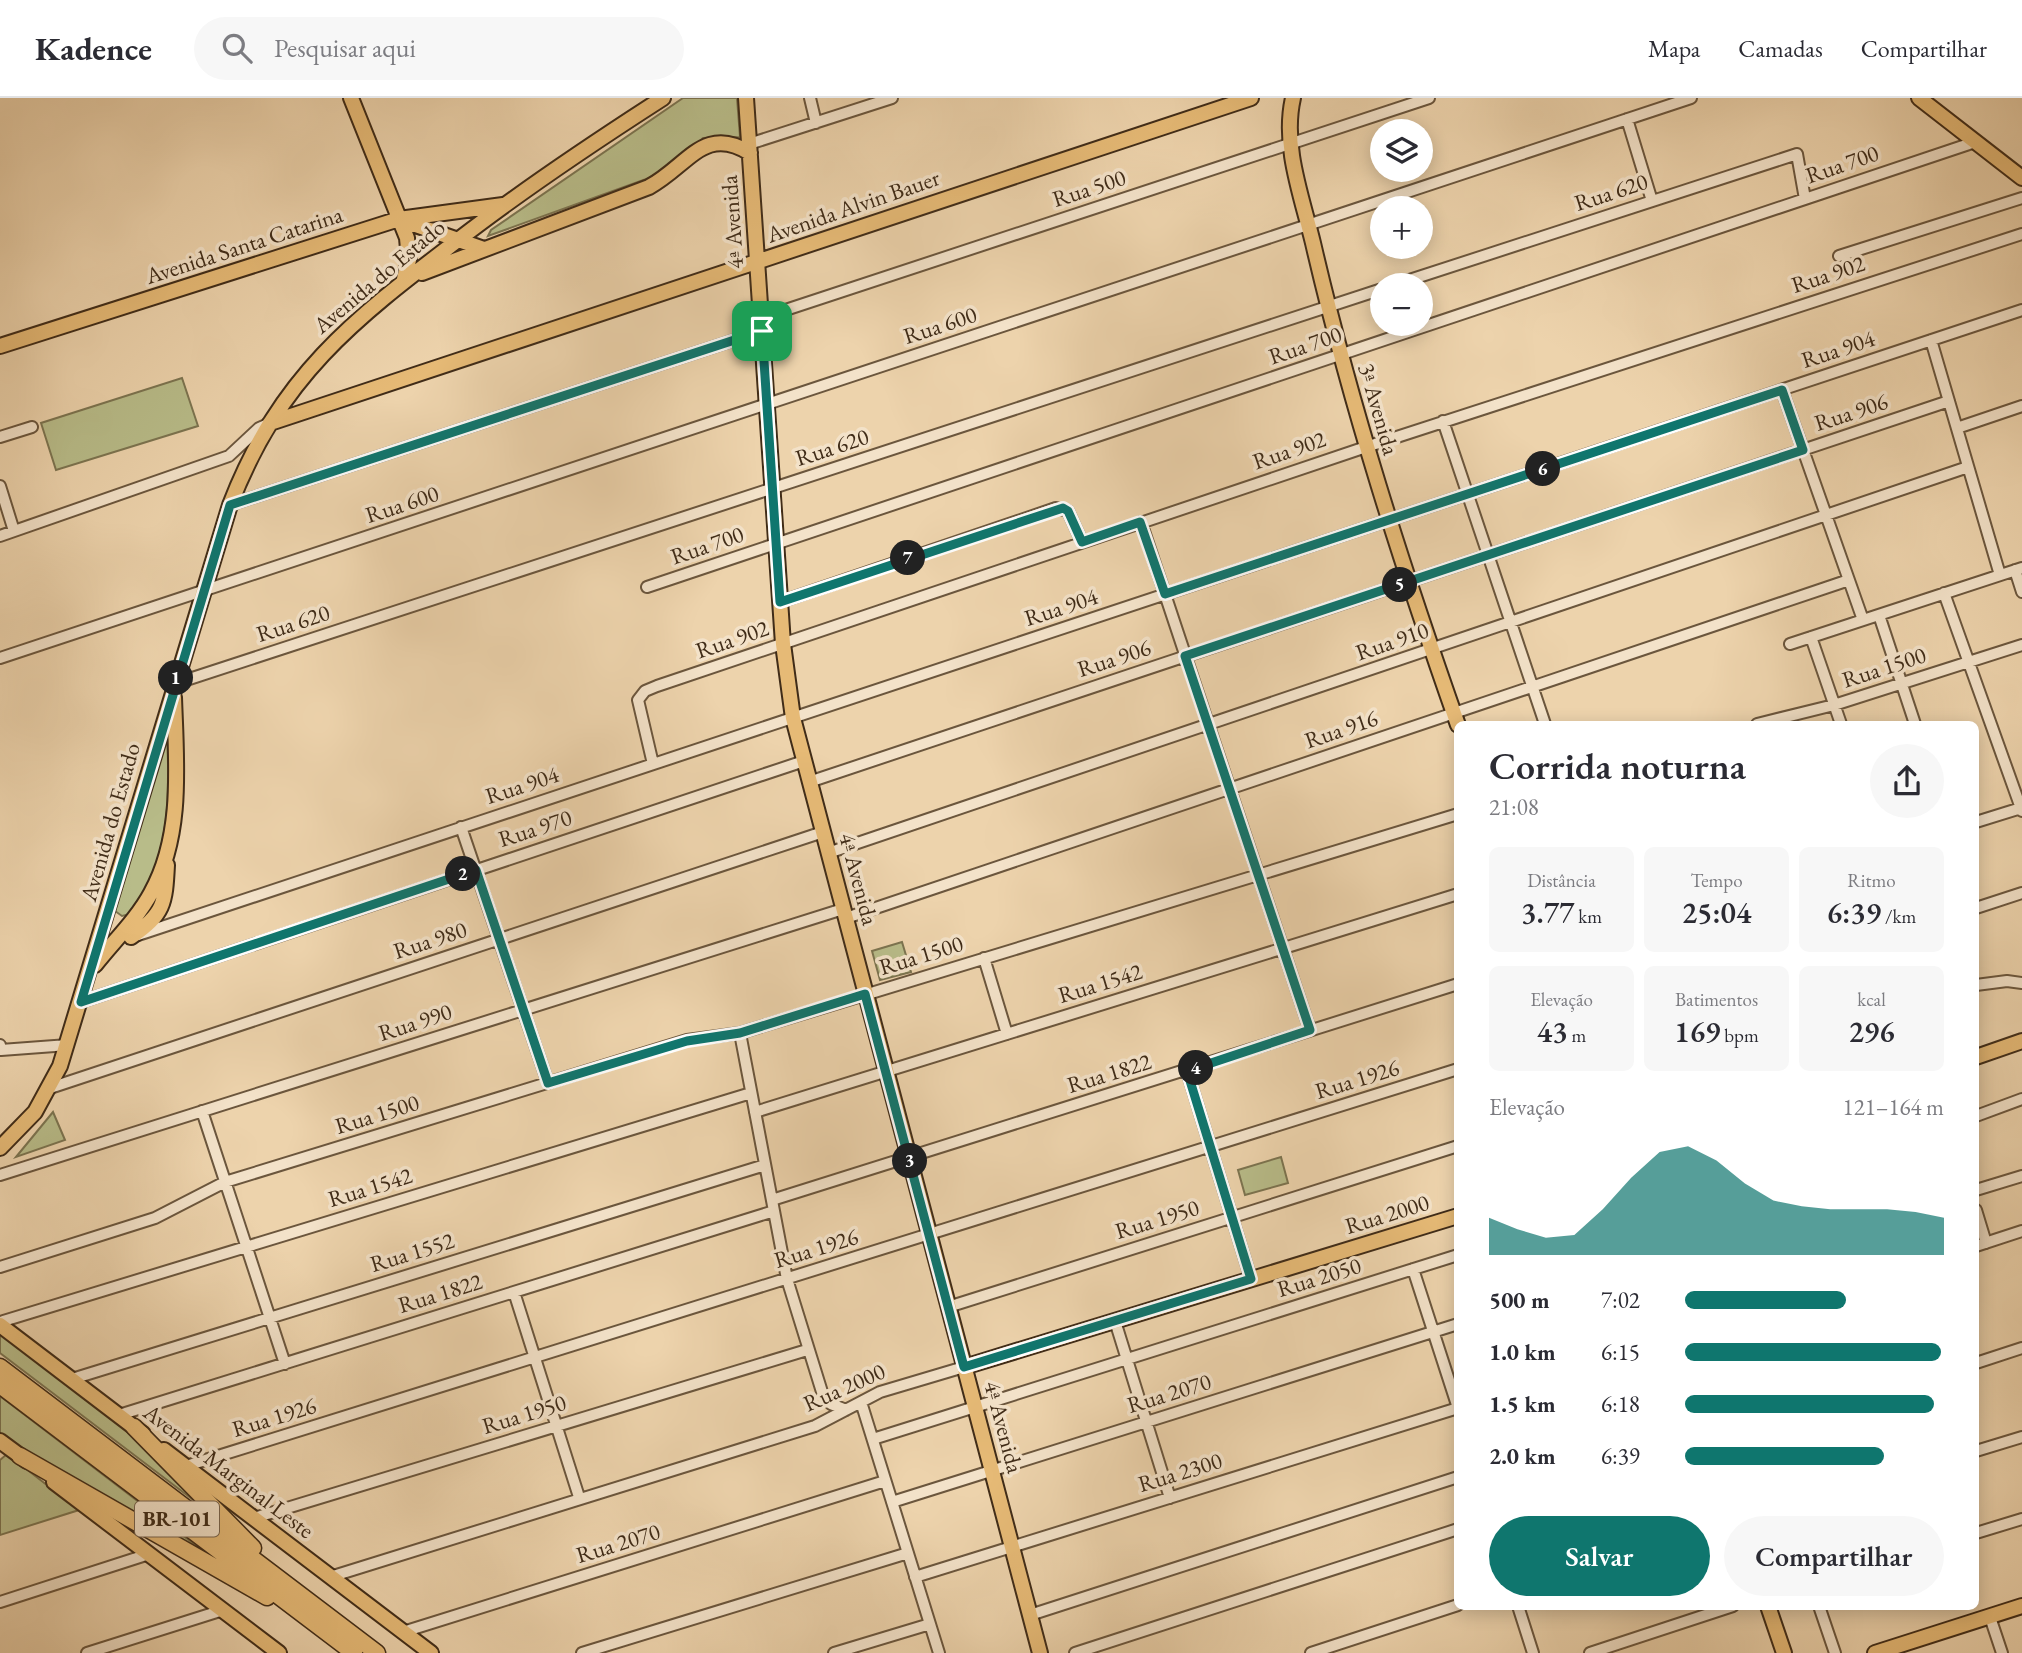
<!DOCTYPE html>
<html lang="pt">
<head>
<meta charset="utf-8">
<style>
	:root { --surface:#fff; --page:#f7f7f7; --text:#2b2b33; --muted:#7c7c81; --line:#e1e1e2; --accent:#0f766e }
	body { margin:0; font-family:"EB Garamond",serif; background:var(--page); color:var(--text); height:100vh; display:flex; flex-direction:column; font-size:26px; white-space:nowrap }
	* { box-sizing:border-box; margin:0 }
	p { font-size:23px; color:var(--muted) }
	.icon { flex:none; width:38px; height:38px; fill:none; stroke:currentColor; stroke-width:2; stroke-linecap:round; stroke-linejoin:round }
	.map { position:relative; flex:1; overflow:hidden }
	.panel { position:absolute; left:1454px; top:623px; width:525px; height:889px; display:flex; flex-direction:column; background:var(--surface); border-radius:10px; box-shadow:0 4px 18px #0003 }
	.panel>* { flex:none }
	.tools { position:absolute; left:1370px; top:21px; display:grid; gap:14px }
	.tools a { display:grid; place-items:center; width:63px; height:63px; border-radius:50%; background:var(--surface); box-shadow:0 4px 18px #0003; font-size:35px }
	.pin { position:absolute; display:grid; place-items:center; width:60px; height:60px; color:#fff; margin:-30px; border-radius:14px; box-shadow:0 4px 10px #0006 }
	.km { position:absolute; width:35px; height:35px; margin:-18px; border-radius:50%; background:#222; color:#fff; font-size:19px; line-height:35px; text-align:center }
	.round { display:grid; place-items:center; flex:none; width:74px; height:74px; border-radius:37px; background:var(--page) }
	.head { display:flex; align-items:center; justify-content:space-between; height:119px; padding:0 35px }
	h1 { font-size:38px; font-weight:600; line-height:52px }
	.metrics { display:grid; grid-template-columns:repeat(3,1fr); gap:10px; height:119px; padding:7px 35px }
	.metrics div { display:grid; align-content:center; border-radius:10px; background:var(--page); text-align:center }
	.metrics b { font-size:30px; font-weight:600 }
	.metrics small { font-size:19px; font-weight:400 }
	.metrics p { font-size:19px }
	.chart { height:196px; padding:14px 35px }
	.chart p { display:flex; justify-content:space-between }
	.chart svg { width:100%; height:126px; margin-top:7px; fill:var(--accent); opacity:.7 }
	.button { display:flex; gap:14px; margin-top:auto; padding:14px 35px }
	.button a { flex:1; height:80px; border-radius:42px; background:var(--accent); color:#fff; font-size:28px; font-weight:600; line-height:80px; text-align:center }
	.button a+a { background:var(--page); color:var(--text) }
	ul { padding:0 35px; list-style:none; font-size:23px }
	li { display:grid; grid-template-columns:112px 84px 1fr; align-items:center; height:52px }
	li i { height:18px; border-radius:9px; background:var(--accent) }
	header { display:flex; align-items:center; gap:42px; box-sizing:border-box; height:98px; padding:0 35px; background:var(--surface); border-bottom:2px solid var(--line) }
	header strong { font-size:33px }
	nav { display:flex; gap:38px; margin-inline-start:auto; font-size:24px }
	.search { width:490px; height:63px; background:var(--page); display:flex; align-items:center; gap:18px; box-sizing:border-box; padding:0 24px; border-radius:38px; color:var(--muted); font-size:26px }
	.map>svg:first-child { display:block }
	.green { fill:#b8bc89; stroke:#7c7450; stroke-width:2 }
	.lines { fill:none; stroke-linecap:round; stroke-linejoin:round }
	.minor-casing { stroke:#6b563d; stroke-width:14 }
	.major-casing { stroke:#402c18; stroke-width:18 }
	.highway-casing { stroke:#402c18; stroke-width:19 }
	.minor { stroke:#f3e2c9; stroke-width:10 }
	.major { stroke:#e6ba76; stroke-width:14 }
	.highway { stroke:#e6ba76; stroke-width:16 }
	.route-casing { stroke:#fff; stroke-width:14 }
	.route { stroke:#0f766e; stroke-width:9 }
	.labels { text-anchor:middle; stroke-width:7; stroke-linejoin:round; paint-order:stroke }
	.shield { fill:#f3e2c9; stroke:#76634d; stroke-width:2 }
	.shield-label { font-size:21px; font-weight:bold; fill:#402c18 }
	.street-label { font-size:23px; fill:#402c18; stroke:#f3e2c9 }
</style>
</head>
<body>
<header>
<strong>Kadence</strong>
<div class="search"><svg class="icon" aria-label="search" viewBox="0 0 24 24"><circle cx="10" cy="10" r="6"/><path d="M15 15l6 6"/></svg>Pesquisar aqui</div>
<nav><a>Mapa</a><a>Camadas</a><a>Compartilhar</a></nav>
</header>
<div class="map">
<svg width="2022" height="1555" viewBox="0 0 2022 1555">
	<rect width="100%" height="100%" fill="#edd3ac"/>
	<filter id="stains"><feTurbulence type="fractalNoise" baseFrequency=".00286" numOctaves="4"/><feColorMatrix values="0 0 0 0 .2 0 0 0 0 .09 0 0 0 0 .02 0 0 0 .5 -.17"/></filter>
	<radialGradient id="worn" r=".72"><stop offset=".6" stop-color="#630" stop-opacity="0"/><stop offset="1" stop-color="#630" stop-opacity=".3"/></radialGradient>
	<path class="green" d="M683 0H737L740 39 703 40 676 66 649 80 488 138 491 132Z
		M182 280 198 328 56 372 41 325Z
		M167 632C170 697 171 761 130 816L122 818 115 813 113 807Z
		M902 844 911 874 880 882 872 853Z
		M53 1014 65 1042 16 1059Z
		M1281 1059 1288 1085 1245 1097 1238 1072Z
		M0 1233 142 1343 217 1420 0 1255Z
		M0 1298 228 1472 25 1356 0 1336Z
		M7 1356 79 1412 0 1437V1362Z"/>
	<g class="lines">
		<g class="minor-casing">
			<path id="minor" d="M810 0 816 25
				M1627 21 1652 103
				M749 46 892 0
				M1839 158 2022 100
				M1394 187 1797 56 1805 101
				M761 220 1429 0
				M1931 242 2000 477
				M1782 292 1863 522
				M1443 323 1545 626
				M1957 330 2022 308
				M0 339 32 329
				M0 388 14 433
				M230 407 762 233
				M1141 424 1310 932
				M0 438 229 358 259 330 270 325
				M2015 472 2022 494
				M647 489 1975 44
				M1944 495 2022 713
				M780 504 1056 410 1068 413 1082 444
				M1879 517 1915 626
				M1811 539 1841 626
				M1790 546 2022 470
				M0 560 1691 0
				M174 586 1382 191
				M1757 626 1834 607 2022 547
				M653 666 638 602 645 593 657 588 1366 349 2022 136
				M809 684 1949 303
				M1976 724 2021 710
				M461 729 548 985
				M828 755 1968 369
				M1976 810 2022 795
				M846 820 1849 482
				M138 837 2022 212
				M984 860 1007 936
				M1976 887 2007 883 2022 885
				M81 904 804 663
				M740 935 787 1181 822 1294 831 1306 846 1312
				M0 947 1 952 68 947
				M1187 973 1251 1181
				M50 990 823 734
				M202 1013 285 1266
				M755 1014 1458 796
				M1976 1018 2022 1001
				M0 1077 843 811
				M1976 1092 2022 1078
				M772 1102 1458 886
				M1976 1112 1986 1145
				M1976 1148 2022 1133
				M0 1169 155 1120 225 1084 687 942 740 935 1458 716
				M1413 1171 1458 1310
				M514 1194 579 1399
				M948 1209 1458 1048
				M1115 1223 1170 1400
				M0 1224 751 995
				M1976 1265 2022 1250
				M72 1281 765 1067
				M861 1304 939 1555
				M119 1317 774 1113
				M873 1341 1458 1157
				M1976 1353 2022 1339
				M186 1368 1458 971
				M892 1404 1458 1226
				M254 1420 807 1252
				M1976 1435 2022 1421
				M330 1479 815 1328 880 1294 964 1269
				M915 1479 1458 1310
				M0 1504 149 1456
				M1518 1508 1533 1555
				M1819 1508 1835 1555
				M1030 1517 1458 1379
				M1990 1519 2002 1555
				M403 1534 885 1383
				M87 1555 223 1512
				M582 1555 908 1455
				M834 1555 930 1526
				M1075 1555 1458 1431
				M1311 1555 1458 1507
				M1590 1555 1733 1508"/>
		</g>
		<g class="major-casing">
			<path id="major" d="M351 0 407 140 409 162 404 181
				M746 0 783 546 793 620 1040 1555
				M1293 0C1282 48 1302 99 1313 145 1351 309 1402 468 1458 627
				M1919 0 2022 80
				M404 123 484 151
				M422 175 649 89C688 68 704 26 750 55
				M0 248 399 121 503 107
				M270 325 1251 0
				M131 839C164 816 165 806 167 767
				M95 867C113 844 137 821 151 795 184 736 176 663 174 599
				M1976 959 2022 943
				M0 1050 35 1014 60 968 230 407C280 278 352 223 458 142 524 91 593 45 663 0
				M0 1227 143 1336
				M964 1269 1458 1118
				M0 1343 27 1363
				M164 1352 431 1555
				M54 1384 279 1555
				M1768 1508 1784 1555
				M1875 1555 2022 1508"/>
		</g>
		<g class="highway-casing">
			<path id="highway" d="M0 1269 377 1555
				M0 1287 354 1555
				M134 1329 253 1450
				M20 1358 267 1499"/>
		</g>
		<use href="#minor" class="minor"/>
		<use href="#major" class="major"/>
		<use href="#highway" class="highway"/>
	</g>
	<g class="lines">
		<g class="route-casing">
			<path id="route" d="M762 233 780 504 1063 410 1068 413 1082 444 1140 424 1165 496 1782 292 1803 352 1185 558 1310 932 1187 973 1251 1181 964 1269 865 896 740 935 687 943 548 985 476 772 81 904 230 407Z"/>
		</g>
		<use href="#route" class="route"/>
	</g>
	<g class="labels">
		<rect class="shield" x="135" y="1403.5" width="84" height="35" rx="5"/>
		<g class="shield-label">
			<text x="177" y="1428">BR-101</text>
		</g>
		<g class="street-label">
			<text transform="translate(1842 66) rotate(-19)" y="8">Rua 700</text>
			<text transform="translate(1089 90) rotate(-18)" y="8">Rua 500</text>
			<text transform="translate(1611 94) rotate(-18)" y="8">Rua 620</text>
			<text transform="translate(853 108) rotate(-19)" y="8">Avenida Alvin Bauer</text>
			<text transform="translate(732 124) rotate(-94)" y="8">4ª Avenida</text>
			<text transform="translate(244 147) rotate(-18)" y="8">Avenida Santa Catarina</text>
			<text transform="translate(1828 176) rotate(-18)" y="8">Rua 902</text>
			<text transform="translate(379 178) rotate(-40)" y="8">Avenida do Estado</text>
			<text transform="translate(940 227) rotate(-18)" y="8">Rua 600</text>
			<text transform="translate(1305 247) rotate(-19)" y="8">Rua 700</text>
			<text transform="translate(1838 251) rotate(-18)" y="8">Rua 904</text>
			<text transform="translate(1379 311) rotate(74)" y="8">3ª Avenida</text>
			<text transform="translate(1851 314) rotate(-18)" y="8">Rua 906</text>
			<text transform="translate(832 349) rotate(-18)" y="8">Rua 620</text>
			<text transform="translate(1289 352) rotate(-19)" y="8">Rua 902</text>
			<text transform="translate(402 406) rotate(-18)" y="8">Rua 600</text>
			<text transform="translate(707 447) rotate(-19)" y="8">Rua 700</text>
			<text transform="translate(1061 509) rotate(-18)" y="8">Rua 904</text>
			<text transform="translate(293 525) rotate(-18)" y="8">Rua 620</text>
			<text transform="translate(732 541) rotate(-19)" y="8">Rua 902</text>
			<text transform="translate(1392 543) rotate(-19)" y="8">Rua 910</text>
			<text transform="translate(1114 560) rotate(-18)" y="8">Rua 906</text>
			<text transform="translate(1884 569) rotate(-18)" y="8">Rua 1500</text>
			<text transform="translate(1341 631) rotate(-19)" y="8">Rua 916</text>
			<text transform="translate(522 687) rotate(-18)" y="8">Rua 904</text>
			<text transform="translate(110 724) rotate(-74)" y="8">Avenida do Estado</text>
			<text transform="translate(535 730) rotate(-18)" y="8">Rua 970</text>
			<text transform="translate(859 781) rotate(75)" y="8">4ª Avenida</text>
			<text transform="translate(430 842) rotate(-18)" y="8">Rua 980</text>
			<text transform="translate(921 857) rotate(-17)" y="8">Rua 1500</text>
			<text transform="translate(1100 885) rotate(-17)" y="8">Rua 1542</text>
			<text transform="translate(415 924) rotate(-18)" y="8">Rua 990</text>
			<text transform="translate(1109 975) rotate(-17)" y="8">Rua 1822</text>
			<text transform="translate(1357 981) rotate(-17)" y="8">Rua 1926</text>
			<text transform="translate(377 1016) rotate(-17)" y="8">Rua 1500</text>
			<text transform="translate(370 1089) rotate(-17)" y="8">Rua 1542</text>
			<text transform="translate(1387 1116) rotate(-17)" y="8">Rua 2000</text>
			<text transform="translate(1157 1121) rotate(-17)" y="8">Rua 1950</text>
			<text transform="translate(816 1150) rotate(-17)" y="8">Rua 1926</text>
			<text transform="translate(412 1154) rotate(-17)" y="8">Rua 1552</text>
			<text transform="translate(1319 1179) rotate(-17)" y="8">Rua 2050</text>
			<text transform="translate(440 1195) rotate(-17)" y="8">Rua 1822</text>
			<text transform="translate(844 1289) rotate(-24)" y="8">Rua 2000</text>
			<text transform="translate(1169 1295) rotate(-17)" y="8">Rua 2070</text>
			<text transform="translate(524 1316) rotate(-17)" y="8">Rua 1950</text>
			<text transform="translate(274 1319) rotate(-17)" y="8">Rua 1926</text>
			<text transform="translate(1004 1329) rotate(75)" y="8">4ª Avenida</text>
			<text transform="translate(229 1373) rotate(37)" y="8">Avenida Marginal Leste</text>
			<text transform="translate(1180 1374) rotate(-17)" y="8">Rua 2300</text>
			<text transform="translate(618 1445) rotate(-17)" y="8">Rua 2070</text>
		</g>
	</g>
	<rect width="100%" height="100%" filter="url(#stains)"/>
	<rect width="100%" height="100%" fill="url(#worn)"/>
</svg>
<div class="tools">
<a><svg class="icon" aria-label="layers" viewBox="0 0 24 24"><path d="M12 4l9 5-9 5-9-5zM3 14l9 5 9-5"/></svg></a>
<a>+</a>
<a>−</a>
</div>
<div class="pin" style="left:762px;top:233px;background:#1e9e55"><svg class="icon" aria-label="arrive" viewBox="0 0 24 24"><path d="M6 21V4h12l-3 4 3 4H6"/></svg></div>
<b class="km" style="left:176px;top:580px">1</b>
<b class="km" style="left:463px;top:776px">2</b>
<b class="km" style="left:910px;top:1063px">3</b>
<b class="km" style="left:1196px;top:970px">4</b>
<b class="km" style="left:1400px;top:487px">5</b>
<b class="km" style="left:1543px;top:371px">6</b>
<b class="km" style="left:908px;top:460px">7</b>
<section class="panel">
<div class="head"><div><h1>Corrida noturna</h1><p>21:08</p></div><a class="round"><svg class="icon" aria-label="share" viewBox="0 0 24 24"><path d="M12 15V3M7 8l5-5 5 5M5 13v7h14v-7"/></svg></a></div>
<div class="metrics">
<div><p>Distância</p><b>3.77<small> km</small></b></div>
<div><p>Tempo</p><b>25:04</b></div>
<div><p>Ritmo</p><b>6:39<small> /km</small></b></div>
</div>
<div class="metrics">
<div><p>Elevação</p><b>43<small> m</small></b></div>
<div><p>Batimentos</p><b>169<small> bpm</small></b></div>
<div><p>kcal</p><b>296</b></div>
</div>
<div class="chart"><p><span>Elevação</span>121–164 m</p>
<svg viewBox="0 0 160 44" preserveAspectRatio="none"><path d="M0 44V31L10 35L20 38L30 37L40 28L50 17L60 8L70 6L80 11L90 19L100 25L110 27L120 28L130 28L140 28L150 29L160 31V44z"/></svg>
</div>
<ul>
<li><b>500 m</b>7:02<i style="width:62%"></i></li>
<li><b>1.0 km</b>6:15<i style="width:99%"></i></li>
<li><b>1.5 km</b>6:18<i style="width:96%"></i></li>
<li><b>2.0 km</b>6:39<i style="width:77%"></i></li>
</ul>
<div class="button"><a>Salvar</a><a>Compartilhar</a></div>
</section>
</div>
</body>
</html>
